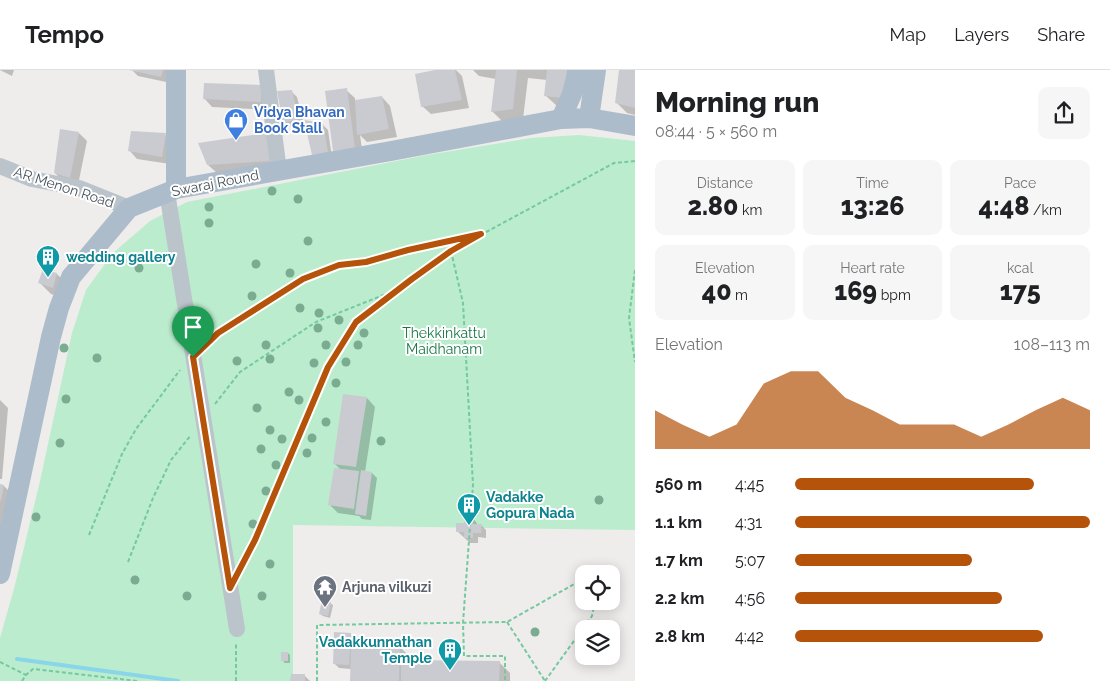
<!DOCTYPE html>
<html lang="en">
<head>
<meta charset="utf-8">
<style>
	:root { --surface:#fff; --page:#f6f6f6; --text:#202124; --muted:#757577; --line:#e0e0e0; --accent:#b45309 }
	body { margin:0; font-family:Raleway,sans-serif; background:var(--page); color:var(--text); height:100vh; display:flex; flex-direction:column; font-size:19px; white-space:nowrap }
	* { box-sizing:border-box; margin:0 }
	p { font-size:16px; color:var(--muted) }
	.icon { flex:none; width:28px; height:28px; fill:none; stroke:currentColor; stroke-width:2; stroke-linecap:round; stroke-linejoin:round }
	.map { position:relative; flex:1; overflow:hidden }
	.sheet { display:flex; flex-direction:column; background:var(--surface); width:475px }
	.sheet>* { flex:none }
	.fabs { position:absolute; left:575px; top:495px; display:grid; gap:10px }
	.fabs a { display:grid; place-items:center; width:45px; height:45px; border-radius:10px; background:var(--surface); box-shadow:0 2px 12px #0003; font-size:25px }
	.pin { position:absolute; display:grid; place-items:center; width:42px; height:42px; color:#fff; margin:-51px -21px; border-radius:50% 50% 50% 0; rotate:-45deg; box-shadow:0 0 5px #0007 }
	.pin .icon { rotate:45deg }
	.round { display:grid; place-items:center; flex:none; width:52px; height:52px; border-radius:10px; background:var(--page) }
	.overview { display:flex; align-items:center; justify-content:space-between; height:85px; padding:0 20px }
	h1 { font-size:28px; font-weight:800; line-height:38px }
	.metrics { display:grid; grid-template-columns:repeat(3,1fr); gap:8px; height:85px; padding:5px 20px }
	.metrics div { display:grid; align-content:center; border-radius:10px; background:var(--page); text-align:center }
	.metrics b { font-size:25px; font-weight:800 }
	.metrics small { font-size:14px; font-weight:400 }
	.metrics p { font-size:14px }
	.chart { height:140px; padding:10px 20px }
	.chart p { display:flex; justify-content:space-between }
	.chart svg { width:100%; height:90px; margin-top:5px; fill:var(--accent); opacity:.7 }
	ul { padding:0 20px; list-style:none; font-size:16px }
	li { display:grid; grid-template-columns:80px 60px 1fr; align-items:center; height:38px }
	li i { height:12px; border-radius:6px; background:var(--accent) }
	header { display:flex; align-items:center; gap:30px; box-sizing:border-box; height:70px; padding:0 25px; background:var(--surface); border-bottom:1px solid var(--line) }
	header strong { font-size:24px }
	nav { display:flex; gap:28px; margin-inline-start:auto; font-size:18px }
	main { display:flex; flex:1; min-height:0 }
	.map>svg:first-child { display:block }
	.green { fill:#bbeccd }
	.shadow { fill:#0003 }
	.lines { fill:none; stroke-linecap:round; stroke-linejoin:round }
	.stream { stroke:#89d6e8; stroke-width:4 }
	.building { fill:#c9cbd1 }
	.path { stroke:#74c99e; stroke-width:2; stroke-dasharray:4 2.5; stroke-linecap:butt }
	.minor { stroke:#bbc4cb; stroke-width:16 }
	.major { stroke:#acbccb; stroke-width:20 }
	.tree { fill:#79ac91 }
	.route-casing { stroke:#fff; stroke-width:10 }
	.route { stroke:#b45309; stroke-width:6 }
	.labels { text-anchor:middle; stroke-width:4; stroke-linejoin:round; paint-order:stroke }
	.shop-label { font-size:14px; font-weight:bold; fill:#366cbe; stroke:#fff; text-anchor:start }
	.street-label { font-size:14px; fill:#455059; stroke:#fff }
	.culture-label { font-size:14px; font-weight:bold; fill:#0d838f; stroke:#fff; text-anchor:start }
	.park-label { font-size:14px; fill:#197746; stroke:#fff }
	.worship-label { font-size:14px; font-weight:bold; fill:#5b616d; stroke:#fff; text-anchor:start }
</style>
</head>
<body>
<header>
<strong>Tempo</strong>
<nav><a>Map</a><a>Layers</a><a>Share</a></nav>
</header>
<main>
<div class="map">
<svg width="635" height="611" viewBox="0 0 635 611">
	<rect width="100%" height="100%" fill="#efecec"/>
	<path class="green" d="M579 65 635 71V460L293 455V611H0V568L15 515 40 411 72 263 86 220 113 183 150 151 187 132 427 85 531 68Z"/>
	<path class="shadow" d="M0 0H14L12 6Z
		M134 0H174L166 12 138 6 133 1Z
		M442 0H456L462 6 469 38 431 44 422 36Z
		M473 0H579L557 36 546 26 547 10 528 8 523 49 503 52 492 41 496 9 479 6Z
		M621 0H635V45L627 43 616 32Z
		M260 17 269 40 212 37 204 28Z
		M346 20 355 28V31L382 27 390 36 397 67 367 72 360 65 363 87 343 88Z
		M291 21 297 27 303 51 322 54 328 60 332 87 319 90 306 53 289 57 284 52Z
		M79 63 87 71 78 115 63 111 55 103Z
		M266 64 277 99 217 103 208 95Z
		M165 65 173 73 170 94 137 89 129 80Z
		M57 204 68 215 64 228 51 224 40 213Z
		M367 328 375 337 365 402 372 403 377 408 371 450 362 449 359 446 338 443 330 435 341 400 334 393Z
		M0 330 8 338 2 409H0Z
		M0 415 4 416 15 427 0 477Z
		M473 448 478 455H481L486 460V468L478 467V473H470L458 462Z
		M330 533 333 535 330 548 323 546 320 544Z
		M350 564 355 570V576L400 577 408 585V591L499 592 510 603V611H351V599L339 598 334 593Z
		M288 583 290 585V593H285L283 591Z
		M304 605 310 611H292Z"/>
	<g class="lines">
		<path class="stream" d="M17 589 178 611"/>
	</g>
	<path class="building" d="M129 0H163L161 7Z
		M435 0H455L462 30 421 37 415 4Z
		M496 0H517L513 39 491 42Z
		M547 0H567L564 28 544 26Z
		M619 0H635V38L615 33Z
		M204 13 261 15V32L203 29Z
		M347 18 355 79 333 81 325 21Z
		M292 20 299 49 283 53 277 21Z
		M382 26 389 59 357 65 355 30Z
		M304 50 323 53 328 82 312 85Z
		M60 59 79 62 70 108 54 103Z
		M131 61 166 63 162 87 128 81Z
		M266 63 270 91 207 95 198 73Z
		M43 199 57 203 53 218 38 213Z
		M343 324 367 327 356 397 333 394Z
		M334 398 359 401 354 439 328 435Z
		M361 400 372 402 366 446 355 444Z
		M0 414 4 415 1 431H0Z
		M464 447H474L473 454H482L481 463H473V468H464V462H456V453H464Z
		M576 521 584 522 583 529H575Z
		M322 530 331 532 328 546 319 544Z
		M334 562 351 563 349 595 333 594Z
		M351 574 400 576 399 611H350Z
		M281 582H288V591H281Z
		M401 590 500 591 499 611H401Z
		M291 604H305V611H290Z"/>
	<g class="lines">
		<path class="path" d="M451 181 463 233 473 415 463 553 464 586H505V611
			M635 200 629 248 635 292
			M207 274 218 263 303 209 339 195 366 192 408 180 478 165
			M215 334 240 302 316 252 401 218 451 181 614 93 635 91
			M89 465 122 384 136 359 180 300
			M128 492 153 428 171 390 191 365
			M242 495 255 470 327 297 356 252 398 220
			M507 552 545 611
			M0 592 26 605
			M22 611 26 605 33 599 138 611
			M236 611V573
			M317 611V555L507 552 576 513H584
			M545 611 592 546 595 531"/>
		<path class="minor" d="M266 0 279 101
			M0 96 32 109 79 118 129 138
			M167 122 237 559"/>
		<path class="major" d="M176 0V119
			M589 48 596 0
			M561 49 572 24 578 0
			M0 504 51 267 59 238 71 207 129 138 176 119 391 81 561 49 589 48 635 56"/>
	</g>
	<g class="tree">
		<circle cx="272" cy="121" r="4.5"/>
		<circle cx="298" cy="129" r="4.5"/>
		<circle cx="209" cy="137" r="4.5"/>
		<circle cx="209" cy="153" r="4.5"/>
		<circle cx="308" cy="171" r="4.5"/>
		<circle cx="256" cy="194" r="4.5"/>
		<circle cx="139" cy="198" r="4.5"/>
		<circle cx="290" cy="203" r="4.5"/>
		<circle cx="252" cy="226" r="4.5"/>
		<circle cx="300" cy="238" r="4.5"/>
		<circle cx="319" cy="243" r="4.5"/>
		<circle cx="339" cy="250" r="4.5"/>
		<circle cx="318" cy="258" r="4.5"/>
		<circle cx="364" cy="263" r="4.5"/>
		<circle cx="266" cy="275" r="4.5"/>
		<circle cx="326" cy="275" r="4.5"/>
		<circle cx="358" cy="275" r="4.5"/>
		<circle cx="64" cy="278" r="4.5"/>
		<circle cx="97" cy="288" r="4.5"/>
		<circle cx="270" cy="289" r="4.5"/>
		<circle cx="237" cy="291" r="4.5"/>
		<circle cx="346" cy="292" r="4.5"/>
		<circle cx="314" cy="293" r="4.5"/>
		<circle cx="336" cy="313" r="4.5"/>
		<circle cx="289" cy="322" r="4.5"/>
		<circle cx="66" cy="329" r="4.5"/>
		<circle cx="299" cy="330" r="4.5"/>
		<circle cx="257" cy="338" r="4.5"/>
		<circle cx="326" cy="352" r="4.5"/>
		<circle cx="270" cy="360" r="4.5"/>
		<circle cx="312" cy="368" r="4.5"/>
		<circle cx="282" cy="369" r="4.5"/>
		<circle cx="381" cy="371" r="4.5"/>
		<circle cx="60" cy="373" r="4.5"/>
		<circle cx="261" cy="379" r="4.5"/>
		<circle cx="307" cy="383" r="4.5"/>
		<circle cx="276" cy="395" r="4.5"/>
		<circle cx="266" cy="421" r="4.5"/>
		<circle cx="599" cy="430" r="4.5"/>
		<circle cx="36" cy="447" r="4.5"/>
		<circle cx="253" cy="454" r="4.5"/>
		<circle cx="270" cy="494" r="4.5"/>
		<circle cx="135" cy="510" r="4.5"/>
		<circle cx="187" cy="526" r="4.5"/>
		<circle cx="262" cy="526" r="4.5"/>
		<circle cx="535" cy="562" r="4.5"/>
	</g>
	<g class="lines">
		<g class="route-casing">
			<path id="route" d="M481 164 451 181 412 209 356 252 328 297 255 470 230 518 193 287 218 263 303 209 339 195 366 192 408 180Z"/>
		</g>
		<use href="#route" class="route"/>
	</g>
	<defs>
		<g id="shop-pin" transform="scale(1.25)"><path d="M0 17L-7.5 6A9.5 9.5 0 1 1 7.5 6Z" fill="#3f7fe0" stroke="#fff"/><path d="M-5-2.5h2.3a2.7 3.5 0 0 1 5.4 0H5L5.5 6h-11ZM-1.5-2.5h3a1.5 2.3 0 0 0-3 0Z" fill="#fff"/></g>
		<g id="building-pin" transform="scale(1.25)"><path d="M0 17L-7.5 6A9.5 9.5 0 1 1 7.5 6Z" fill="#0f9aa8" stroke="#fff"/><path d="M-4-6H4V6H1V3H-1V6H-4ZM-2.5-4.3h1.7v1.8h-1.7ZM.8-4.3h1.7v1.8H.8ZM-2.5-1h1.7V.8h-1.7ZM.8-1h1.7V.8H.8Z" fill="#fff"/></g>
		<g id="temple-pin" transform="scale(1.25)"><path d="M0 17L-7.5 6A9.5 9.5 0 1 1 7.5 6Z" fill="#6b7280" stroke="#fff"/><path d="M0-6L5-2H3V0L6.5 2.5H4V6H1.5V3h-3V6H-4V2.5H-6.5L-3 0V-2H-5Z" fill="#fff"/></g>
	</defs>
	<g fill-rule="evenodd">
		<use href="#shop-pin" x="236" y="50"/>
		<use href="#building-pin" x="48" y="187"/>
		<use href="#building-pin" x="469" y="435"/>
		<use href="#temple-pin" x="325" y="517"/>
		<use href="#building-pin" x="450" y="580"/>
	</g>
	<g class="labels">
		<g class="shop-label">
			<text x="254" y="47">Vidya Bhavan<tspan x="254" dy="16">Book Stall</tspan></text>
		</g>
		<g class="street-label">
			<text transform="translate(215 113) rotate(-11)" y="5">Swaraj Round</text>
			<text transform="translate(64 117) rotate(18)" y="5">AR Menon Road</text>
		</g>
		<g class="culture-label">
			<text x="66" y="192">wedding gallery</text>
			<text x="486" y="432">Vadakke<tspan x="486" dy="16">Gopura Nada</tspan></text>
			<text x="432" y="577" text-anchor="end">Vadakkunnathan<tspan x="432" dy="16">Temple</tspan></text>
		</g>
		<g class="park-label">
			<text x="444" y="268">Thekkinkattu<tspan x="444" dy="16">Maidhanam</tspan></text>
		</g>
		<g class="worship-label">
			<text x="342" y="522">Arjuna vilkuzi</text>
		</g>
	</g>
</svg>
<div class="fabs">
<a><svg class="icon" aria-label="locate" viewBox="0 0 24 24"><circle cx="12" cy="12" r="6"/><path d="M12 2v4M12 18v4M2 12h4M18 12h4"/></svg></a>
<a><svg class="icon" aria-label="layers" viewBox="0 0 24 24"><path d="M12 4l9 5-9 5-9-5zM3 14l9 5 9-5"/></svg></a>
</div>
<div class="pin" style="left:193px;top:287px;background:#1e9e55"><svg class="icon" aria-label="arrive" viewBox="0 0 24 24"><path d="M6 21V4h12l-3 4 3 4H6"/></svg></div>
</div>
<section class="sheet">
<div class="overview"><div><h1>Morning run</h1><p>08:44 · 5 × 560 m</p></div><a class="round"><svg class="icon" aria-label="share" viewBox="0 0 24 24"><path d="M12 15V3M7 8l5-5 5 5M5 13v7h14v-7"/></svg></a></div>
<div class="metrics">
<div><p>Distance</p><b>2.80<small> km</small></b></div>
<div><p>Time</p><b>13:26</b></div>
<div><p>Pace</p><b>4:48<small> /km</small></b></div>
</div>
<div class="metrics">
<div><p>Elevation</p><b>40<small> m</small></b></div>
<div><p>Heart rate</p><b>169<small> bpm</small></b></div>
<div><p>kcal</p><b>175</b></div>
</div>
<div class="chart"><p><span>Elevation</span>108–113 m</p>
<svg viewBox="0 0 160 44" preserveAspectRatio="none"><path d="M0 44V25L10 32L20 38L30 32L40 12L50 6L60 6L70 19L80 25L90 32L100 32L110 32L120 38L130 32L140 25L150 19L160 25V44z"/></svg>
</div>
<ul>
<li><b>560 m</b>4:45<i style="width:81%"></i></li>
<li><b>1.1 km</b>4:31<i style="width:100%"></i></li>
<li><b>1.7 km</b>5:07<i style="width:60%"></i></li>
<li><b>2.2 km</b>4:56<i style="width:70%"></i></li>
<li><b>2.8 km</b>4:42<i style="width:84%"></i></li>
</ul>
</section>
</main>
</body>
</html>
